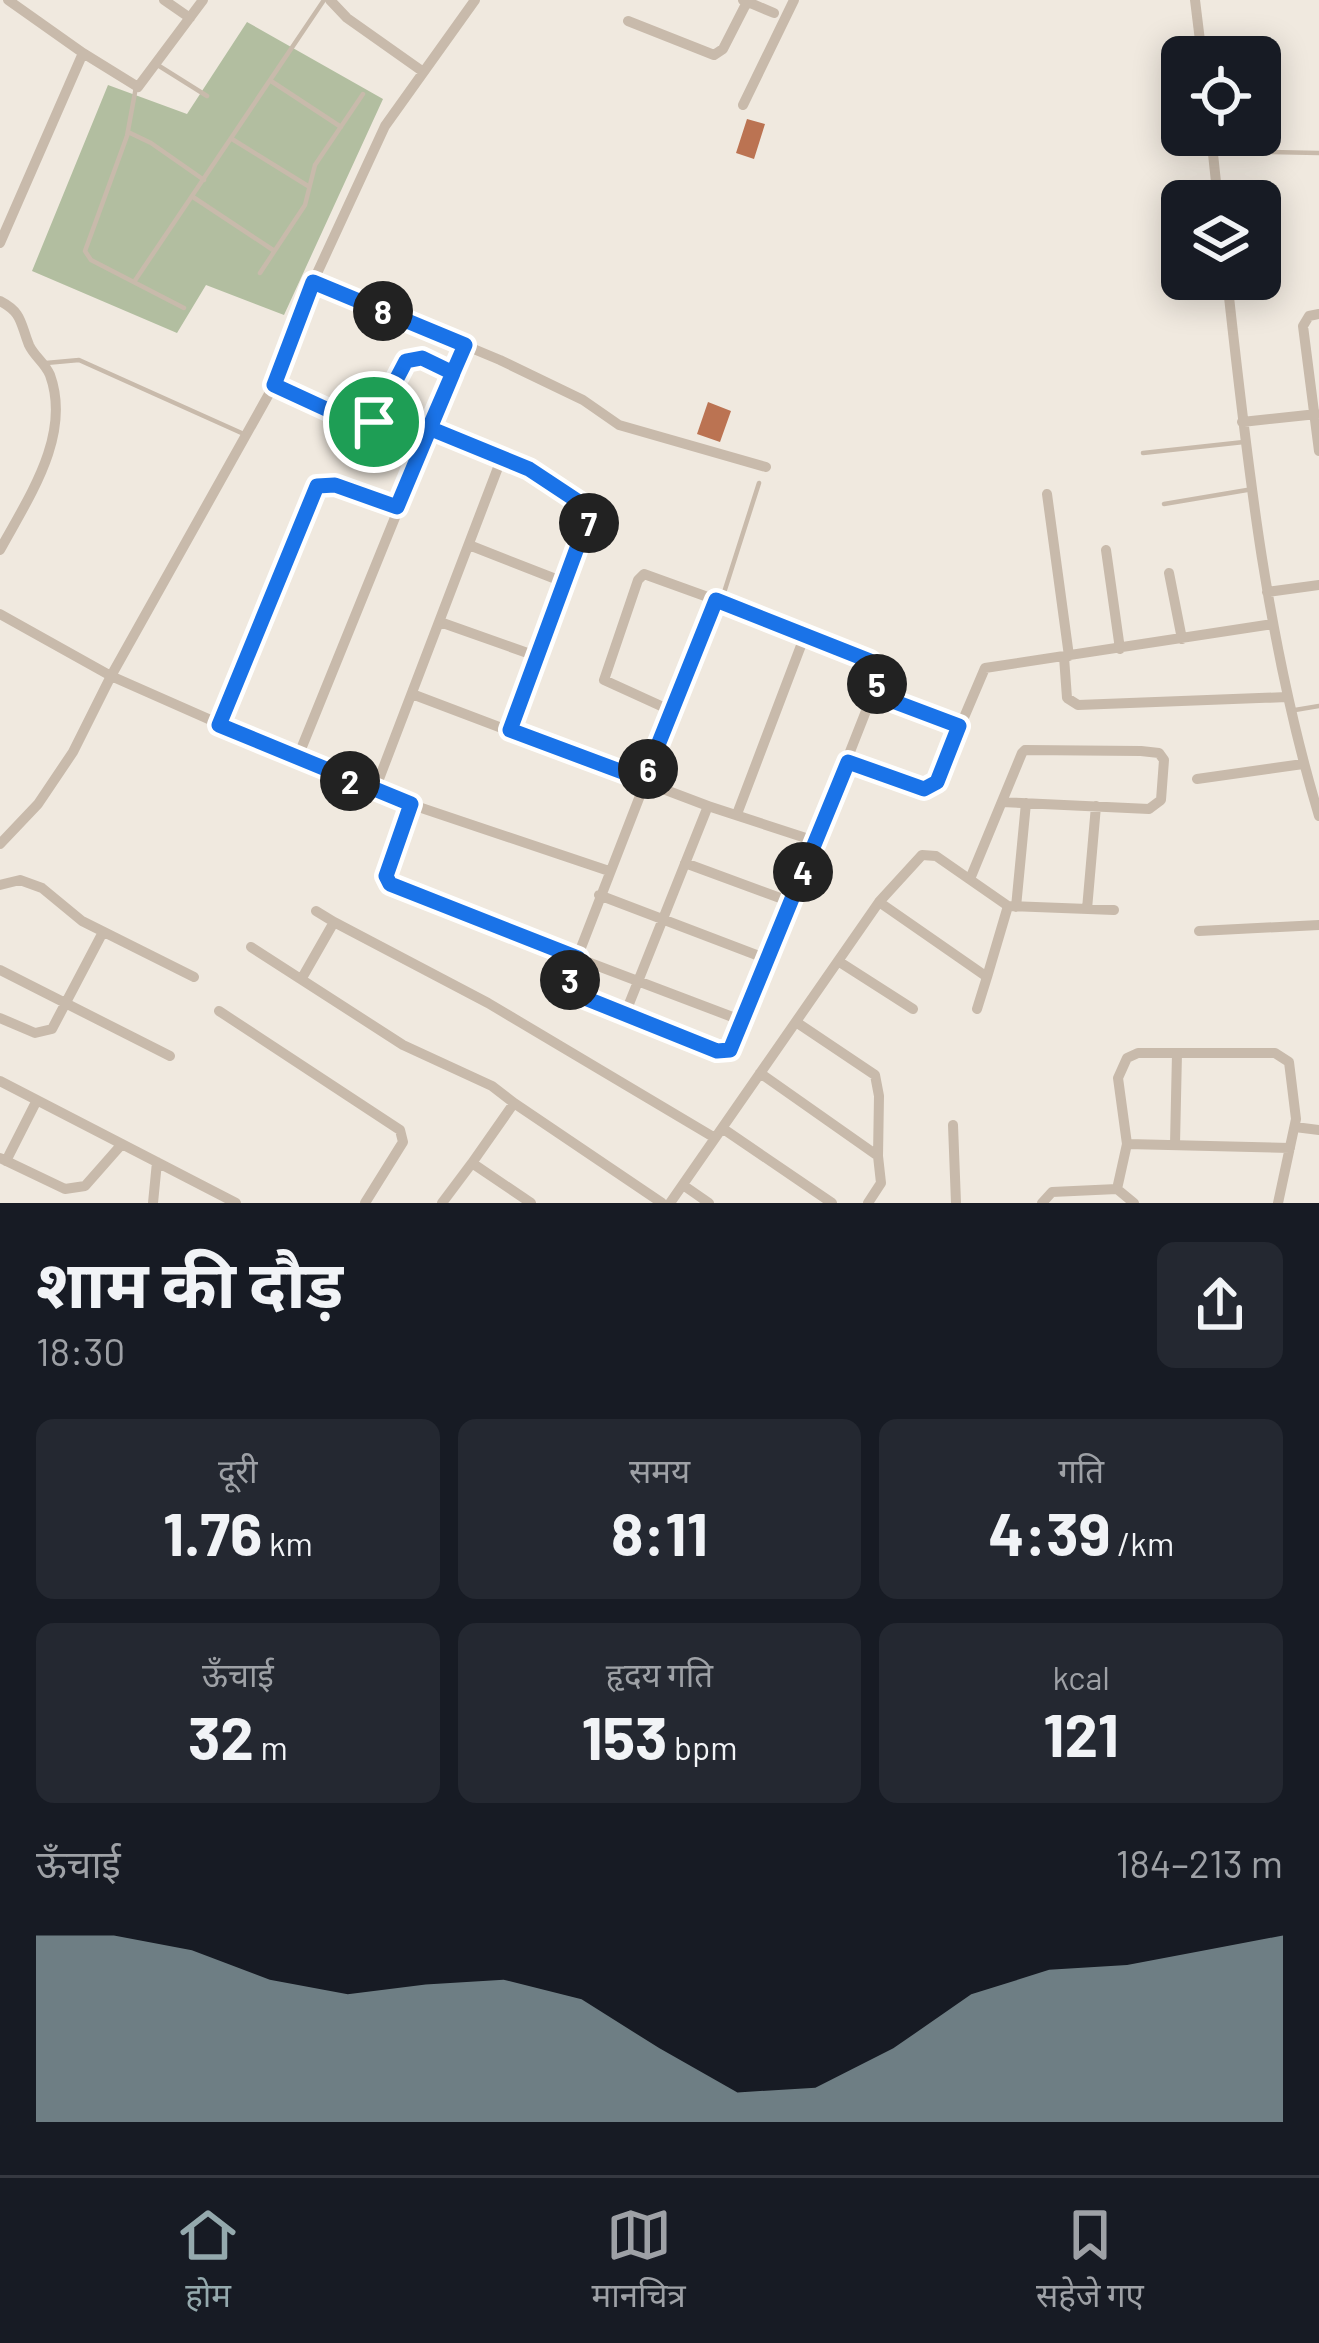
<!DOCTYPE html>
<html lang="hi">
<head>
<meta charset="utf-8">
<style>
	:root { --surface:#171b24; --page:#242831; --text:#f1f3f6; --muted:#9ea1a6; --line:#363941; --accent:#94a9ad }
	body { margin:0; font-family:Barlow,"Noto Sans Devanagari",sans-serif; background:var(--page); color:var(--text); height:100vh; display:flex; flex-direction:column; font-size:45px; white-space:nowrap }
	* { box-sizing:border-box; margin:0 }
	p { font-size:39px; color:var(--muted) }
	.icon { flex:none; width:66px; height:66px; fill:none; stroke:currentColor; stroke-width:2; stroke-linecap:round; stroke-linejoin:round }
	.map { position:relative; height:1203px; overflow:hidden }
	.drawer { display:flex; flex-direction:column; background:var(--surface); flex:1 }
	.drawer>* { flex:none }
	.controls { position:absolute; left:1161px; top:36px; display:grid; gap:24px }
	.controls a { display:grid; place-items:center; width:120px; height:120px; border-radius:18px; background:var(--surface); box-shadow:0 6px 30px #0003; font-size:60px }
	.pin { position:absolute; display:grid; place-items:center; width:102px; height:102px; color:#fff; margin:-51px; border:6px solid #fff; border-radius:50%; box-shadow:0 3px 12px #0007 }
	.km { position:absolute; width:60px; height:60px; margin:-30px; border-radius:50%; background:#222; color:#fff; font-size:33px; line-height:60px; text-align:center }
	.round { display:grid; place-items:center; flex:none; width:126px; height:126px; border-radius:18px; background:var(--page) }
	.head { display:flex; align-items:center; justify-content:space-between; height:204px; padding:0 36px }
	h1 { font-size:66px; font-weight:700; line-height:90px }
	.figures { display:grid; grid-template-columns:repeat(3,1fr); gap:18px; height:204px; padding:12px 36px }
	.figures div { display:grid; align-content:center; border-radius:18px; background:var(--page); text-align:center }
	.figures b { font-size:60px; font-weight:700 }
	.figures small { font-size:33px; font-weight:400 }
	.figures p { font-size:33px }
	.chart { height:336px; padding:24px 36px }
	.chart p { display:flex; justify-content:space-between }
	.chart svg { width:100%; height:216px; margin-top:12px; fill:var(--accent); opacity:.7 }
	.menu { display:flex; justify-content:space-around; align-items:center; height:168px; border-top:3px solid var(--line); background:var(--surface); font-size:33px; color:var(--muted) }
	.menu a { display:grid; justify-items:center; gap:6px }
	.menu .on { color:var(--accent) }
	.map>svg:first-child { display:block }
	.green { fill:#b2bea0 }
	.building { fill:#bb7352 }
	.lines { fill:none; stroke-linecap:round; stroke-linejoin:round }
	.lane { stroke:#c8baab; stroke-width:4.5 }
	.street { stroke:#c8baab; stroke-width:10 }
	.route-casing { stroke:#fff; stroke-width:24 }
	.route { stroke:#1a73e8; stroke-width:15 }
</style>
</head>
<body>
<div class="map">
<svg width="1319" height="1203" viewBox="0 0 1319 1203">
	<rect width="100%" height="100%" fill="#f0e9df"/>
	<path class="green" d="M247 22 383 99 284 315 206 285 177 333 32 271 108 85 187 114Z"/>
	<path class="building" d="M747 119 765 124 754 159 736 153Z
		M708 402 731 411 720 442 697 434Z"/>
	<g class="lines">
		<path class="lane" d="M156 64 207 96
			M271 81 341 127
			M136 87 127 136 85 251 91 260 184 308
			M128 132 151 143 204 180
			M232 139 308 186
			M1213 151 1319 153
			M193 197 273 250
			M260 273 305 205 315 165 363 94
			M134 282 324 0
			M46 363 79 360 246 435
			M1143 453 1244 442
			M1164 504 1247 490
			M721 602 759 483
			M1295 710 1319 706"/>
		<path class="street" d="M8 0 83 53
			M164 0 190 18
			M330 0 347 18 422 71
			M743 0 774 13
			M1195 0 1202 57
			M628 21 714 55 723 49 747 2
			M743 105 794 0
			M1211 135 1218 201
			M0 243 83 53 138 87 203 0
			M1227 279C1247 460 1266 640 1319 816
			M313 282 500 360 583 400 619 425 766 467
			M0 301C23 313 20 323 29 345 34 356 45 363 50 375 72 436 28 498 0 550
			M1319 314 1309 316 1303 326 1319 451
			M274 385 370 426 406 361 422 358 453 373
			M1242 422 1317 414
			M429 428 529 469 591 510 510 730
			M1047 494 1069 656
			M469 545 566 583
			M1106 550 1120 649
			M1169 573 1182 639
			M1267 592 1319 585
			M0 614 111 676 374 792 609 871
			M440 622 536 656
			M1064 657 1067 698 1078 705 1287 697
			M412 694 708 806 815 841
			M874 694 959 726
			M672 711 604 680 638 580 644 574 716 600
			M219 725 317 486 335 485 397 507
			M297 759 465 345
			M848 762 924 789 937 781 985 668 1273 624
			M1197 779 1303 764
			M374 792 502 457
			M411 804 386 876 390 884 577 958 569 986 571 992 724 1052 737 1039 877 683 880 671 876 664 716 600 577 958 743 1021
			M737 814 805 635
			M0 844 38 804 73 752 111 676 274 385 313 282 385 126 475 0
			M685 863 791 902
			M970 879 1022 753 1025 750 1141 751 1159 753 1164 760 1161 800 1149 809 1002 802
			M0 885 20 880 42 888 82 921 194 977
			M599 895 767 959
			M879 902 987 977 977 1009
			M1016 907 1026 803
			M1087 909 1096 806
			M316 911 334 922
			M1199 931 1319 925
			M251 947 403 1045 492 1086 514 1103 472 1163 531 1203
			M838 961 913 1009
			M0 970 170 1056
			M987 977 1008 906
			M302 978 334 922 488 1003 715 1138
			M219 1011 400 1130 403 1142 365 1203
			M625 1014 708 806
			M0 1018 35 1033 52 1029 103 932
			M796 1022 875 1075 879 1096 878 1156
			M760 1073 878 1156 881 1183 868 1203
			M0 1081 236 1203
			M514 1103 662 1203
			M953 1125 956 1203
			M1295 1127 1319 1130
			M722 1128 832 1203
			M1127 1144 1290 1148
			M1175 1144 1177 1053
			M0 1158 65 1189 85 1186 122 1144
			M6 1161 37 1100
			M683 1185 709 1203
			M1117 1189 1127 1144 1118 1078 1127 1058 1138 1053H1275L1289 1062 1296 1119 1278 1203
			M153 1203 157 1162
			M442 1203 472 1163
			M670 1203 879 902 922 855 936 856 1008 906 1114 910
			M1042 1203 1052 1192 1117 1189 1134 1203"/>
	</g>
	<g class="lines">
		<g class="route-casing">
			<path id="route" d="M374 422 406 361 422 358 453 373 397 507 335 485 317 486 219 725 411 804 386 876 390 884 578 958 568 986 575 994 717 1051 730 1050 848 762 924 789 937 782 959 726 874 694 880 671 870 661 716 600 644 780 510 730 591 510 529 469 429 428 465 345 313 282 274 385 363 426 374 422"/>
		</g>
		<use href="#route" class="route"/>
	</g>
</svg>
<div class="controls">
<a><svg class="icon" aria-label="locate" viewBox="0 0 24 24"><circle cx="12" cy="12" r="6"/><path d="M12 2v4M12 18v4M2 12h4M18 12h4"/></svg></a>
<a><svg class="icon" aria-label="layers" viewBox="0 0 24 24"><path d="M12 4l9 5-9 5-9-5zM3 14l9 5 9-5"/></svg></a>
</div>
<div class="pin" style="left:374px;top:422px;background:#1e9e55"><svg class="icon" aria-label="arrive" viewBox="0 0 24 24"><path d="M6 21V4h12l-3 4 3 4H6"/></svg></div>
<b class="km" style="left:350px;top:781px">2</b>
<b class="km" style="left:570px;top:980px">3</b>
<b class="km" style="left:803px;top:872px">4</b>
<b class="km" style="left:877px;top:684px">5</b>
<b class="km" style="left:648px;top:769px">6</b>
<b class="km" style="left:589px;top:523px">7</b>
<b class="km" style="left:383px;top:311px">8</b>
</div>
<section class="drawer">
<div class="head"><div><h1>शाम की दौड़</h1><p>18:30</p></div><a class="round"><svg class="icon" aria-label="share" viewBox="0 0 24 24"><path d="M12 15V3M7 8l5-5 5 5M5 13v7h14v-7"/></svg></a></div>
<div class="figures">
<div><p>दूरी</p><b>1.76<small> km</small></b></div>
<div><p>समय</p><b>8:11</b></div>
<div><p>गति</p><b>4:39<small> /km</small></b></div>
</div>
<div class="figures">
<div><p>ऊँचाई</p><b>32<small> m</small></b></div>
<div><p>हृदय गति</p><b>153<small> bpm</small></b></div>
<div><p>kcal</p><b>121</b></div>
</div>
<div class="chart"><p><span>ऊँचाई</span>184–213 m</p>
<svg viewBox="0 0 160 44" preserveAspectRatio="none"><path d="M0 44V6L10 6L20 9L30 15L40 18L50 16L60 15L70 19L80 29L90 38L100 37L110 29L120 18L130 13L140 12L150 9L160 6V44z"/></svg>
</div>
</section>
<nav class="menu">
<a class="on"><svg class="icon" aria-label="home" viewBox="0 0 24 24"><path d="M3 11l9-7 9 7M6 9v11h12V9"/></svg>होम</a>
<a><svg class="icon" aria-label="map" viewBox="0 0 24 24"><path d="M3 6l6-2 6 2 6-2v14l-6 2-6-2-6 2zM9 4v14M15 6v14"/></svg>मानचित्र</a>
<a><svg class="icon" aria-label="saved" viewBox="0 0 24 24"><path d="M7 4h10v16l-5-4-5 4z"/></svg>सहेजे गए</a>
</nav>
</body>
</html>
